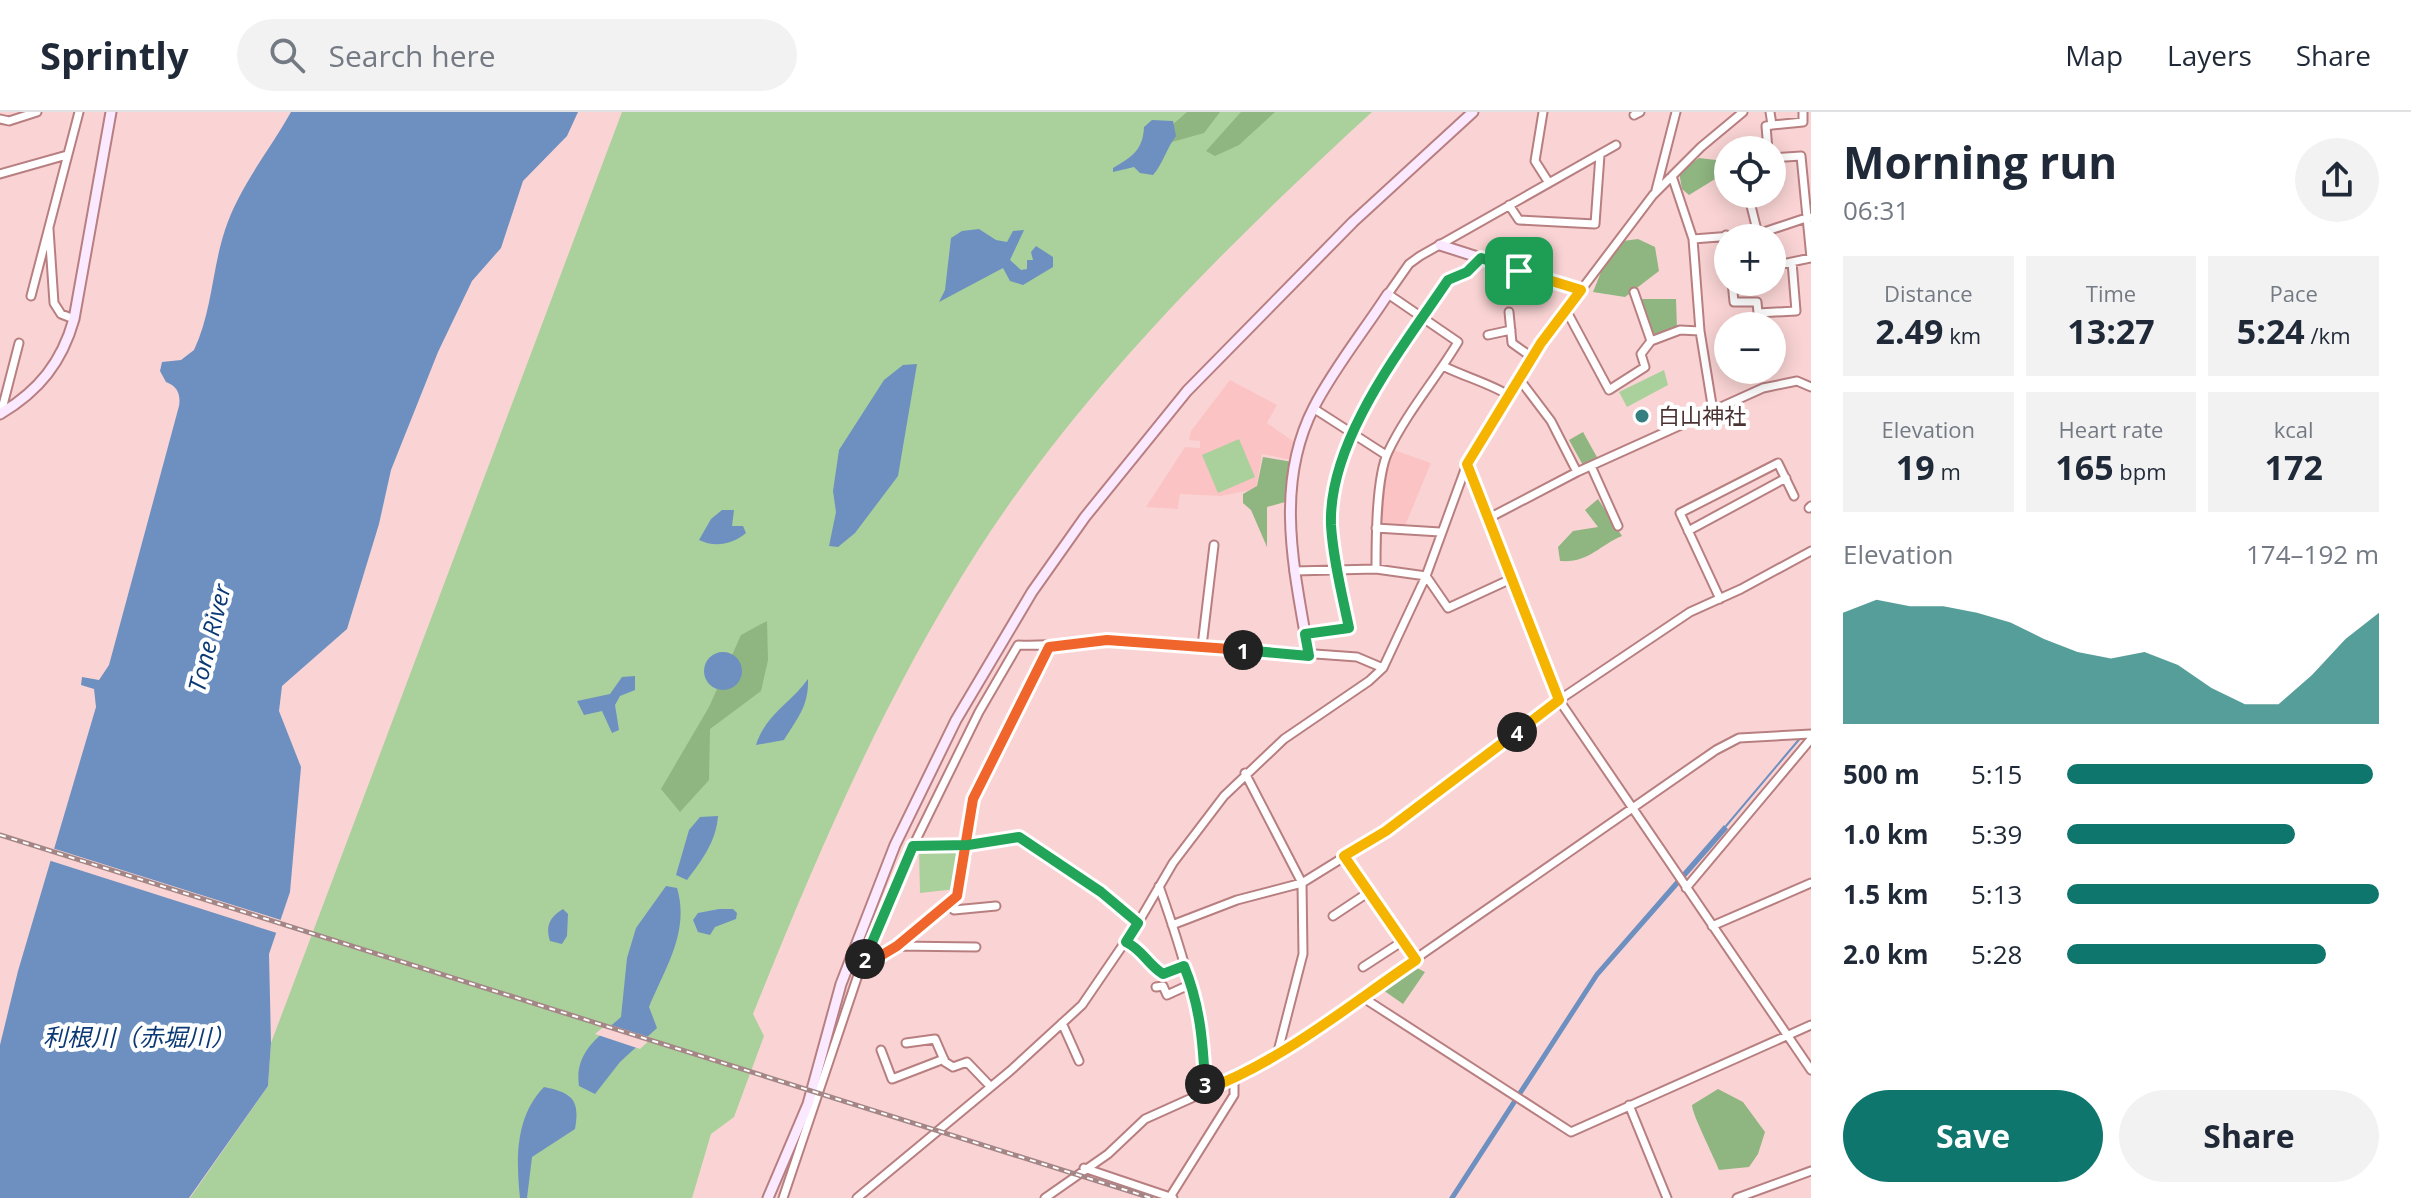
<!DOCTYPE html>
<html lang="en">
<head>
<meta charset="utf-8">
<style>
	:root { --surface:#fff; --page:#f2f2f3; --text:#1f2937; --muted:#747a83; --line:#e0e1e3; --accent:#0f766e }
	body { margin:0; font-family:"Open Sans","Noto Sans JP",sans-serif; background:var(--page); color:var(--text); height:100vh; display:flex; flex-direction:column; font-size:30px; white-space:nowrap }
	* { box-sizing:border-box; margin:0 }
	p { font-size:26px; color:var(--muted) }
	.icon { flex:none; width:44px; height:44px; fill:none; stroke:currentColor; stroke-width:2; stroke-linecap:round; stroke-linejoin:round }
	.map { position:relative; flex:1; overflow:hidden }
	.sheet { display:flex; flex-direction:column; background:var(--surface); width:600px }
	.sheet>* { flex:none }
	.buttons { position:absolute; left:1714px; top:24px; display:grid; gap:16px }
	.buttons a { display:grid; place-items:center; width:72px; height:72px; border-radius:50%; background:var(--surface); box-shadow:0 4px 20px #0003; font-size:40px }
	.pin { position:absolute; display:grid; place-items:center; width:68px; height:68px; color:#fff; margin:-34px; border-radius:16px; box-shadow:0 4px 12px #0006 }
	.km { position:absolute; width:40px; height:40px; margin:-20px; border-radius:50%; background:#222; color:#fff; font-size:22px; line-height:40px; text-align:center }
	.round { display:grid; place-items:center; flex:none; width:84px; height:84px; border-radius:42px; background:var(--page) }
	.headline { display:flex; align-items:center; justify-content:space-between; height:136px; padding:0 32px }
	h1 { font-size:44px; font-weight:700; line-height:60px }
	.stats { display:grid; grid-template-columns:repeat(3,1fr); gap:12px; height:136px; padding:8px 32px }
	.stats div { display:grid; align-content:center; border-radius:0px; background:var(--page); text-align:center }
	.stats b { font-size:34px; font-weight:700 }
	.stats small { font-size:22px; font-weight:400 }
	.stats p { font-size:22px }
	.chart { height:224px; padding:16px 32px }
	.chart p { display:flex; justify-content:space-between }
	.chart svg { width:100%; height:144px; margin-top:8px; fill:var(--accent); opacity:.7 }
	.primary-button { display:flex; gap:16px; margin-top:auto; padding:16px 32px }
	.primary-button a { flex:1; height:92px; border-radius:48px; background:var(--accent); color:#fff; font-size:32px; font-weight:700; line-height:92px; text-align:center }
	.primary-button a+a { background:var(--page); color:var(--text) }
	ul { padding:0 32px; list-style:none; font-size:26px }
	li { display:grid; grid-template-columns:128px 96px 1fr; align-items:center; height:60px }
	li i { height:20px; border-radius:10px; background:var(--accent) }
	header { display:flex; align-items:center; gap:48px; box-sizing:border-box; height:112px; padding:0 40px; background:var(--surface); border-bottom:2px solid var(--line) }
	header strong { font-size:38px }
	nav { display:flex; gap:44px; margin-inline-start:auto; font-size:28px }
	.search { width:560px; height:72px; background:var(--page); display:flex; align-items:center; gap:20px; box-sizing:border-box; padding:0 28px; border-radius:44px; color:var(--muted); font-size:30px }
	main { display:flex; flex:1; min-height:0 }
	.map>svg:first-child { display:block }
	.built { fill:#fbc3c4 }
	.green { fill:#aad09c }
	.forest { fill:#8fb581 }
	.water { fill:#6d90c1 }
	.pier { fill:#fad4d4 }
	.lines { fill:none; stroke-linecap:round; stroke-linejoin:round }
	.stream { stroke:#6d90c1; stroke-width:2 }
	.street-casing { stroke:#b87f81; stroke-width:11 }
	.secondary-casing { stroke:#b87f81; stroke-width:13 }
	.street { stroke:#fff; stroke-width:7 }
	.secondary { stroke:#fae9ff; stroke-width:9 }
	.rail-casing { stroke:#a58686; stroke-width:5 }
	.rail { stroke:#fff; stroke-width:2; stroke-dasharray:6; stroke-linecap:butt }
	.split-1-casing { stroke:#fff; stroke-width:16 }
	.split-2-casing { stroke:#fff; stroke-width:16 }
	.split-3-casing { stroke:#fff; stroke-width:16 }
	.split-4-casing { stroke:#fff; stroke-width:16 }
	.split-5-casing { stroke:#fff; stroke-width:16 }
	.split-1 { stroke:#22a559; stroke-width:10 }
	.split-2 { stroke:#f0652b; stroke-width:10 }
	.split-3 { stroke:#22a559; stroke-width:10 }
	.split-4 { stroke:#f5b400; stroke-width:10 }
	.split-5 { stroke:#f5b400; stroke-width:10 }
	.poi-dot { fill:#367f81; stroke:#fff; stroke-width:3 }
	.labels { text-anchor:middle; stroke-width:8; stroke-linejoin:round; paint-order:stroke }
	.poi-label { font-size:22px; fill:#4b3333; stroke:#fff; text-anchor:start }
	.water-label { font-size:24px; font-style:italic; fill:#0b3975; stroke:#fff }
</style>
</head>
<body>
<header>
<strong>Sprintly</strong>
<div class="search"><svg class="icon" aria-label="search" viewBox="0 0 24 24"><circle cx="10" cy="10" r="6"/><path d="M15 15l6 6"/></svg>Search here</div>
<nav><a>Map</a><a>Layers</a><a>Share</a></nav>
</header>
<main>
<div class="map">
<svg width="1811" height="1086" viewBox="0 0 1811 1086">
	<rect width="100%" height="100%" fill="#fad4d4"/>
	<path class="built" d="M1230 268 1277 293 1267 311 1297 332 1292 348 1262 342 1256 377 1221 384 1180 382 1178 397 1146 395 1185 335 1200 336V329L1189 328 1191 319Z
		M1394 338 1431 351 1405 414 1379 413 1387 359Z"/>
	<path class="green" d="M622 0H1372C1228 132 1083 275 977 440 884 585 817 743 753 902L764 924 734 1005 711 1022 692 1086H190L268 974 271 931Z
		M1664 258 1668 273 1627 295 1619 280Z
		M1239 327 1255 365 1218 381 1202 343Z
		M962 737 956 777 920 781 919 739Z"/>
	<path class="forest" d="M1187 0H1220L1204 21 1172 30 1171 14Z
		M1241 0H1275L1239 33 1215 44 1206 39Z
		M1699 46 1716 48 1723 55 1720 64 1689 83 1682 77 1679 60Z
		M1638 127 1655 135 1659 159 1625 185 1593 180 1603 155 1623 129Z
		M1640 187H1676L1677 217 1652 226Z
		M1583 320 1598 347 1584 355 1569 328Z
		M1263 345 1293 350 1285 390 1267 395V435L1251 398 1243 391V382L1257 374Z
		M1598 387 1622 424C1598 434 1589 451 1560 449L1558 435 1573 419 1598 415 1585 398Z
		M767 509 768 548 761 579 710 617 709 668 680 700 661 677 709 595 741 523Z
		M1415 855 1425 860 1403 892 1383 878Z
		M1718 977 1743 990 1765 1020 1758 1042 1749 1055 1719 1058C1714 1045 1692 1002 1692 993Z"/>
	<path class="water" d="M291 0H578L567 24 523 69 501 136 472 169 438 240 391 358 379 412 347 517 282 574 279 599 301 655 290 780 269 842 271 931 268 974 189 1086H0V933L18 859 96 595 94 577 81 573 82 565 99 568 109 553 179 294C181 282 177 274 166 270L160 259 162 250 181 248 194 238C212 200 212 157 225 118 239 75 269 39 291 0Z
		M1152 8 1173 9 1176 24C1166 37 1163 52 1153 63L1140 61 1134 55 1113 60V56C1132 45 1143 38 1144 15Z
		M979 117 996 128 1007 130 1013 119 1024 118 1010 148 1021 158 1027 157V148H1033L1031 140 1036 134 1053 145V155L1023 173 1010 169 1003 156 939 190 945 178 951 126 962 119Z
		M917 252 898 364 855 421 838 435 829 434 836 400 833 379 839 338 884 268 903 253Z
		M722 398H734L732 414H743L746 421C733 432 715 436 699 428L711 407Z
		M704 559a19 19 0 1 1 38 0a19 19 0 1 1-38 0Z
		M635 564V578L620 584 615 593 619 618 612 621 602 599 584 603 577 589 610 582 622 565Z
		M808 567C809 594 797 607 784 628L756 633C765 603 791 591 808 567Z
		M718 704C716 730 702 748 687 768L676 763 689 718 700 705Z
		M1724 713 1728 717 1599 864 1455 1086H1449L1595 861Z
		M666 774 677 776C690 820 665 856 649 895L657 916 620 950 595 982 579 974C574 941 598 925 621 905L627 846 636 816Z
		M563 797 568 802 567 824 562 832 550 829C545 814 550 805 563 797Z
		M719 797H733L737 801 736 807 715 815 710 823 698 820 693 808 698 801Z
		M544 975C573 981 580 988 575 1017L532 1045 527 1086H520C516 1047 515 1005 544 975Z"/>
	<path class="pier" d="M52 736 284 809 280 822 48 748Z
		M607 912 652 926 640 937 595 922Z"/>
	<g class="lines">
		<path class="stream" d="M1726 714 1802 624"/>
		<g class="street-casing">
			<path id="street" d="M1543 0 1535 49 1549 71
				M1770 0 1772 13 1803 10V0
				M1634 3 1640 0
				M0 7 9 9 37 0
				M1768 38 1766 14 1772 13
				M1772 46 1801 44 1811 146 1772 154
				M0 62 67 43
				M1672 64 1693 127 1700 219 1713 299
				M1656 78 1676 0
				M1748 82 1758 122
				M1509 93 1519 108 1595 112 1600 43
				M49 117 54 191 61 202 74 207
				M1726 123 1728 135
				M1693 127 1758 122 1809 105
				M1732 170 1734 190H1757L1758 201 1796 199 1792 150
				M31 184 79 0
				M1565 196 1609 278 1645 255 1641 242 1651 229 1634 180
				M1509 200 1512 231 1533 246
				M1488 223 1511 218
				M1651 229 1680 218 1700 219
				M1443 254C1465 265 1489 271 1510 284
				M1520 268 1551 309 1577 360
				M1313 296 1386 343
				M1 301 19 231
				M1467 352 1559 588 1811 958
				M1591 354 1618 414
				M1809 396 1811 394
				M1487 407 1577 360 1763 276 1797 269 1811 275
				M1376 416 1440 420
				M1688 419 1786 366
				M1376 457C1376 428 1376 365 1388 340 1407 300 1436 267 1458 230L1388 182 1409 152 1420 144 1616 33
				M1294 459 1376 457 1426 464 1448 496 1511 467
				M1720 487 1680 401 1778 351 1794 384
				M1305 522 1349 516C1342 482 1333 447 1331 413 1328 328 1403 235 1448 168L1467 160 1481 146
				M1202 534 1214 433
				M1049 535 973 687 968 733 1019 725 1101 780 1138 811
				M1245 661 1302 771 1303 842 1277 943
				M1344 744 1416 848
				M1159 774C1184 845 1202 902 1205 978
				M1686 776 1811 627
				M949 794 954 798 996 794
				M1333 804 1369 780
				M1172 813 1237 788 1302 771 1386 719 1559 588 1690 500 1741 477 1811 439
				M1712 814 1811 771
				M1126 830C1143 838 1147 853 1163 862L1184 854
				M897 834 976 835
				M863 855 897 834 953 789 960 774 968 733 913 734
				M1363 855 1403 829
				M1156 875 1163 874 1167 883 1191 872
				M1362 885 1571 1020 1811 913
				M1062 911 1079 949
				M906 931 935 927 945 950 953 955 967 950 990 974
				M881 938 892 967 944 947
				M1629 993 1667 1086
				M1084 1056 1173 1086
				M1170 1085 1234 983V967
				M783 1086 857 866 913 734 979 600 1018 533C1057 535 1094 527 1132 529L1357 545 1383 556
				M857 1086 1010 959 1082 893 1138 811 1173 751 1224 684 1284 627 1369 569 1383 556 1426 464 1467 352 1541 231 1653 83 1701 35 1743 0
				M1045 1086 1108 1042 1145 1007 1234 967 1277 943 1716 638 1739 626 1811 622
				M1737 1086 1811 1059"/>
		</g>
		<g class="secondary-casing">
			<path id="secondary" d="M1440 133 1581 178
				M0 302C39 279 62 250 74 207L111 0
				M1309 544C1295 461 1273 374 1314 295 1334 256 1364 219 1388 182
				M768 1086 808 992 841 872 895 733 956 608 1032 480 1085 405 1187 279 1353 110 1473 0"/>
		</g>
		<use href="#street" class="street"/>
		<use href="#secondary" class="secondary"/>
		<g class="rail-casing">
			<path id="rail" d="M0 723 1151 1086"/>
		</g>
		<use href="#rail" class="rail"/>
	</g>
	<g class="lines">
		<g class="split-1-casing">
			<path id="split-1" d="M1243 538 1309 544 1305 522 1349 516C1342 482 1333 447 1331 413 1328 328 1403 235 1448 168L1467 160 1481 146 1519 159"/>
		</g>
		<g class="split-2-casing">
			<path id="split-2" d="M865 847 862 855 897 834 957 784 973 687 1049 535 1107 528 1243 538"/>
		</g>
		<g class="split-3-casing">
			<path id="split-3" d="M865 847 913 734 968 733 1019 725 1101 780 1138 811 1126 830C1143 838 1147 852 1163 862L1184 854C1200 893 1203 930 1205 972"/>
		</g>
		<g class="split-4-casing">
			<path id="split-4" d="M1205 972V978C1282 949 1348 894 1416 848L1344 744 1386 719 1517 620"/>
		</g>
		<g class="split-5-casing">
			<path id="split-5" d="M1517 620 1559 588 1467 352 1541 231 1581 178 1519 159"/>
		</g>
		<use href="#split-1" class="split-1"/>
		<use href="#split-2" class="split-2"/>
		<use href="#split-3" class="split-3"/>
		<use href="#split-4" class="split-4"/>
		<use href="#split-5" class="split-5"/>
	</g>
	<circle class="poi-dot" cx="1642" cy="304" r="8"/>
	<g class="labels">
		<g class="poi-label">
			<text x="1658" y="312">白山神社</text>
		</g>
		<g class="water-label">
			<text transform="translate(210 526) rotate(-76)" y="8">Tone River</text>
			<text x="139" y="934">利根川（赤堀川）</text>
		</g>
	</g>
</svg>
<div class="buttons">
<a><svg class="icon" aria-label="locate" viewBox="0 0 24 24"><circle cx="12" cy="12" r="6"/><path d="M12 2v4M12 18v4M2 12h4M18 12h4"/></svg></a>
<a>+</a>
<a>−</a>
</div>
<div class="pin" style="left:1519px;top:159px;background:#1e9e55"><svg class="icon" aria-label="arrive" viewBox="0 0 24 24"><path d="M6 21V4h12l-3 4 3 4H6"/></svg></div>
<b class="km" style="left:1243px;top:538px">1</b>
<b class="km" style="left:865px;top:847px">2</b>
<b class="km" style="left:1205px;top:972px">3</b>
<b class="km" style="left:1517px;top:620px">4</b>
</div>
<section class="sheet">
<div class="headline"><div><h1>Morning run</h1><p>06:31</p></div><a class="round"><svg class="icon" aria-label="share" viewBox="0 0 24 24"><path d="M12 15V3M7 8l5-5 5 5M5 13v7h14v-7"/></svg></a></div>
<div class="stats">
<div><p>Distance</p><b>2.49<small> km</small></b></div>
<div><p>Time</p><b>13:27</b></div>
<div><p>Pace</p><b>5:24<small> /km</small></b></div>
</div>
<div class="stats">
<div><p>Elevation</p><b>19<small> m</small></b></div>
<div><p>Heart rate</p><b>165<small> bpm</small></b></div>
<div><p>kcal</p><b>172</b></div>
</div>
<div class="chart"><p><span>Elevation</span>174–192 m</p>
<svg viewBox="0 0 160 44" preserveAspectRatio="none"><path d="M0 44V10L10 6L20 8L30 8L40 10L50 13L60 18L70 22L80 24L90 22L100 26L110 33L120 38L130 38L140 29L150 18L160 10V44z"/></svg>
</div>
<ul>
<li><b>500 m</b>5:15<i style="width:98%"></i></li>
<li><b>1.0 km</b>5:39<i style="width:73%"></i></li>
<li><b>1.5 km</b>5:13<i style="width:100%"></i></li>
<li><b>2.0 km</b>5:28<i style="width:83%"></i></li>
</ul>
<div class="primary-button"><a>Save</a><a>Share</a></div>
</section>
</main>
</body>
</html>
